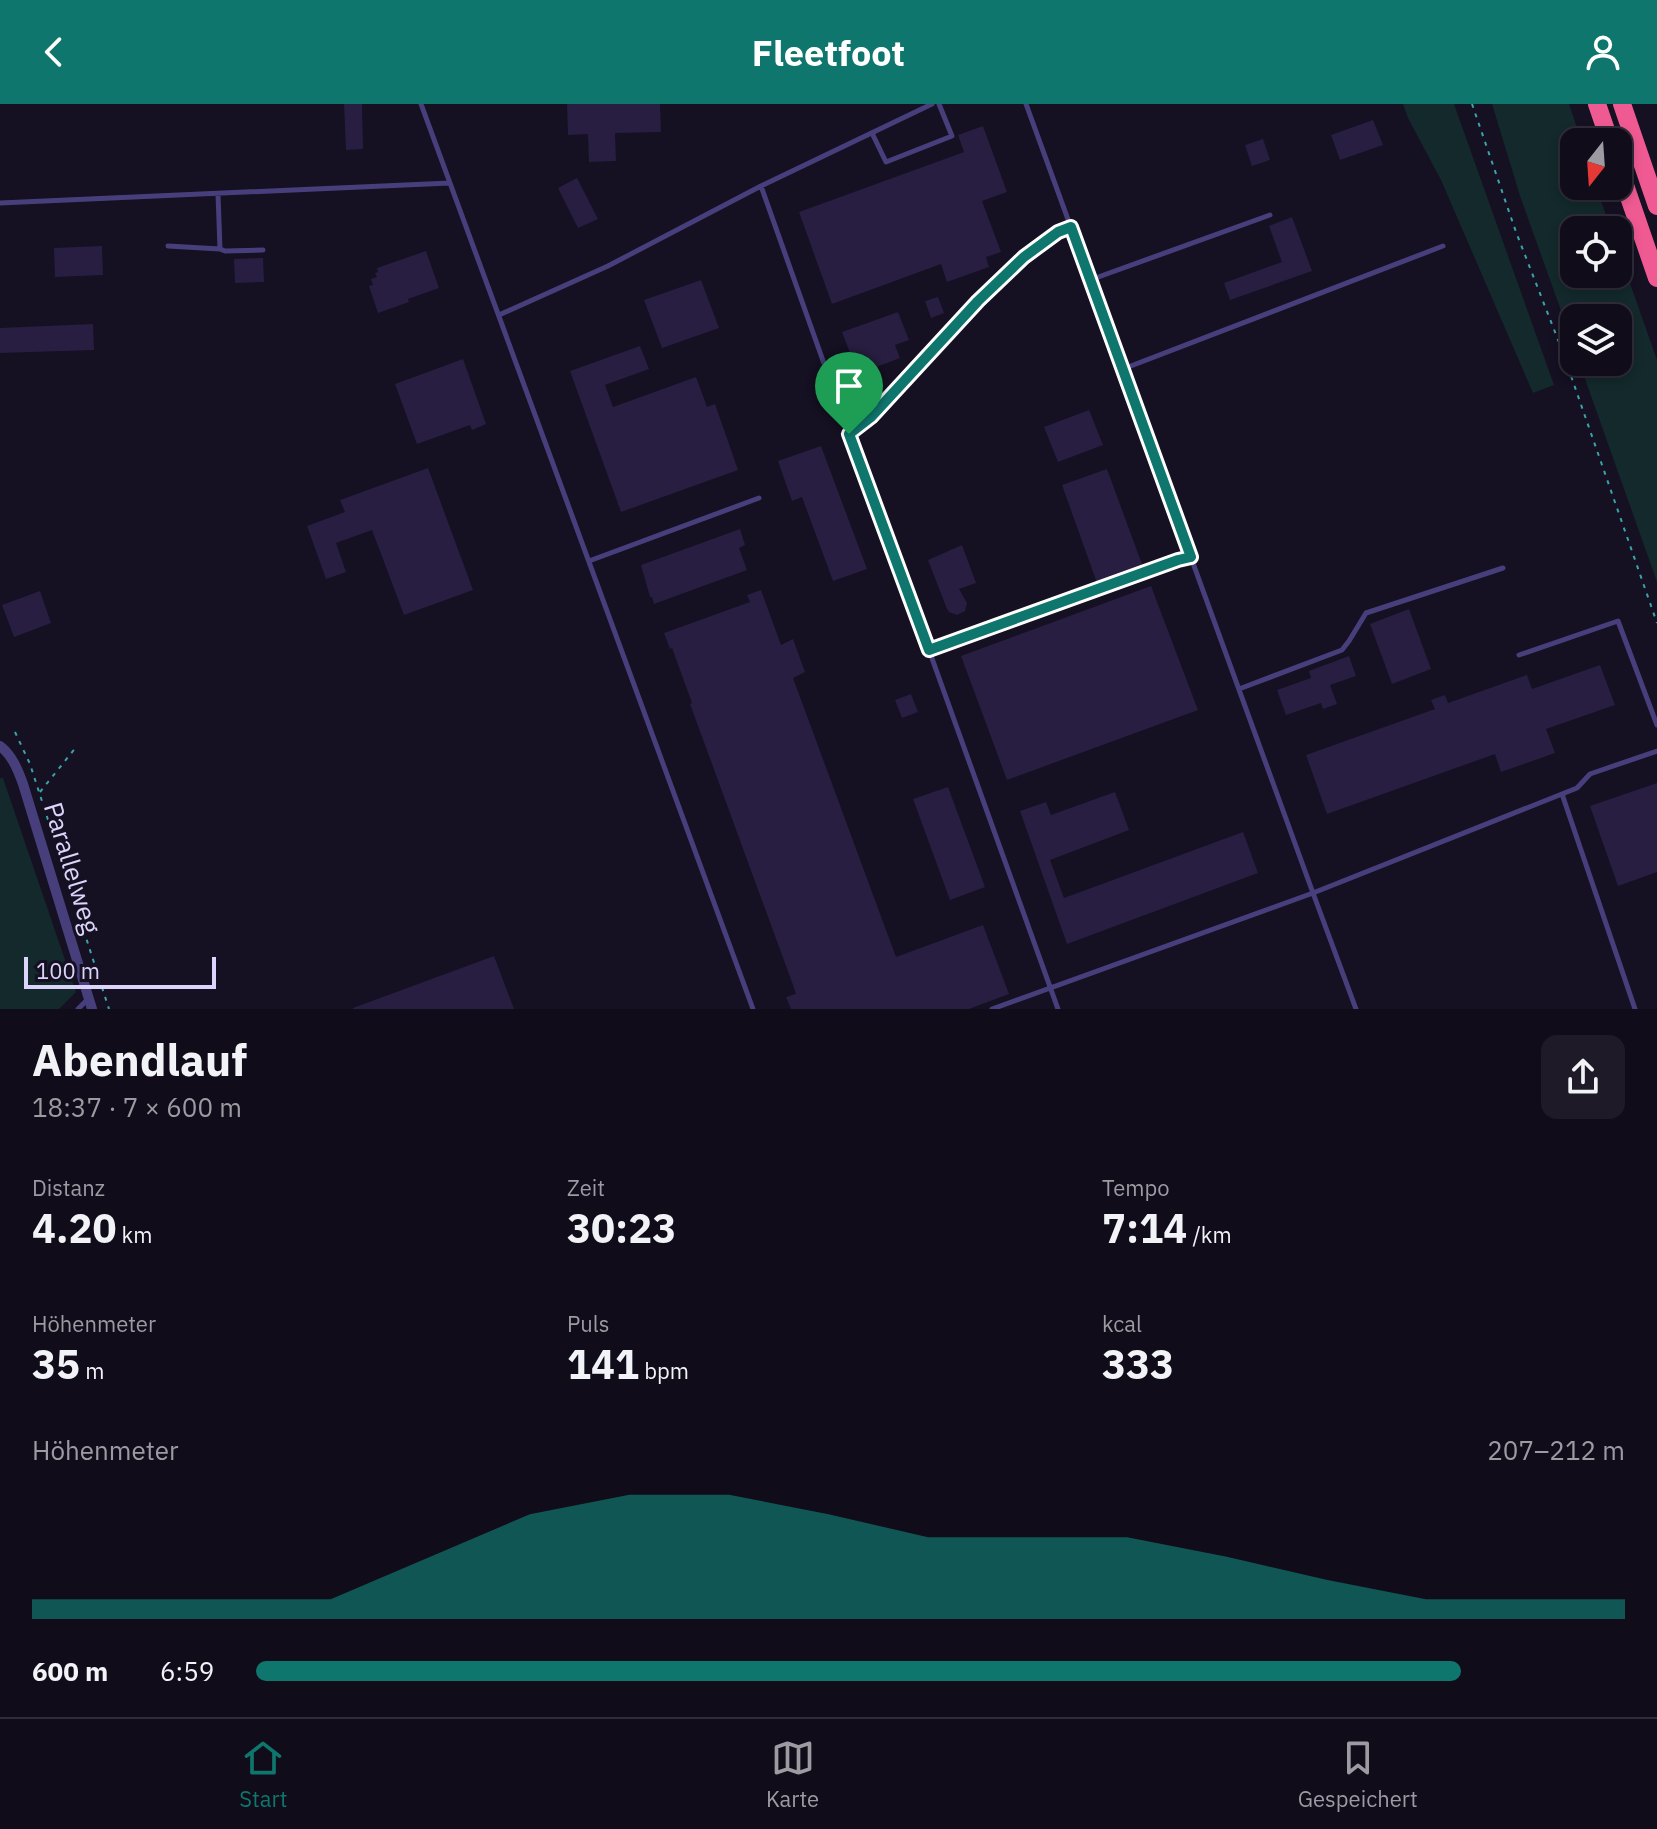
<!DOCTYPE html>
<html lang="de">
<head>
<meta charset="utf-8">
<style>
	:root { --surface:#100c1a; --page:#1e1a27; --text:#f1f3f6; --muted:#9c9ba2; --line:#302c39; --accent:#0f766e }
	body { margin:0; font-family:"IBM Plex Sans",sans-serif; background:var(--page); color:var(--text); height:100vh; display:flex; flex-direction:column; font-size:30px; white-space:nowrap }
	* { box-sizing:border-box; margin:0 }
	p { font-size:26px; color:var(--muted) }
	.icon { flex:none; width:44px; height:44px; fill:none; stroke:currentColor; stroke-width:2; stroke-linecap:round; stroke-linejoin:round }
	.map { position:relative; height:905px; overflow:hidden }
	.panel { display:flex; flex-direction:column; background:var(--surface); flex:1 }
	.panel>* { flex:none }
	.needle { width:52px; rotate:197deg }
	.controls { position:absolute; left:1560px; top:24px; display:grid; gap:16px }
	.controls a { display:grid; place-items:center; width:72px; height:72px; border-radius:16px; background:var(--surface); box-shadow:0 4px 12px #0003,0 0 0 2px var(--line); font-size:40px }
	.scale { position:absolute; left:24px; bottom:20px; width:192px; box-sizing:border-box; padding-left:8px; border:4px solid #ddd4fb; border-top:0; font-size:22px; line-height:28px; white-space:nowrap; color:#ddd4fb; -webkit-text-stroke:6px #151022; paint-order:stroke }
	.pin { position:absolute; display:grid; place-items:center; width:68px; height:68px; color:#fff; margin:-82px -34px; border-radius:50% 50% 50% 0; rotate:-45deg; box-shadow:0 0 8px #0007 }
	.pin .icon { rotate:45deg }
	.round { display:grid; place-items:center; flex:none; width:84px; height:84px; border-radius:16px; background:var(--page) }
	.overview { display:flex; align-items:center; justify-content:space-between; height:136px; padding:0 32px }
	h1 { font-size:44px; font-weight:700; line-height:60px }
	.stats { display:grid; grid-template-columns:repeat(3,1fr); gap:12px; height:136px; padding:8px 32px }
	.stats div { display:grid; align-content:center }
	.stats b { font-size:40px; font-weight:700 }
	.stats small { font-size:22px; font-weight:400 }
	.stats p { font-size:22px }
	.chart { height:224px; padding:16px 32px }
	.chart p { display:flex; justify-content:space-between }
	.chart svg { width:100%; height:144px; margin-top:8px; fill:var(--accent); opacity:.7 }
	ul { padding:0 32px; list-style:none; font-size:26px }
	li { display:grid; grid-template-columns:128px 96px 1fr; align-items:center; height:60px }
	li i { height:20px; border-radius:10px; background:var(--accent) }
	header { display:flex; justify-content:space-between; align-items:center; height:104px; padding:0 32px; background:var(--accent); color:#fff; font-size:36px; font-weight:700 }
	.menu { display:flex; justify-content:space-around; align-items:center; height:112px; border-top:2px solid var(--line); background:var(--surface); font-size:22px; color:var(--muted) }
	.menu a { display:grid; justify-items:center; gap:4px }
	.menu .on { color:var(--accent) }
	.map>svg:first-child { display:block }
	.green { fill:#13292b }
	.building { fill:#281e41 }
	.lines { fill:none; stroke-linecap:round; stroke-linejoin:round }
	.path { stroke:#39a5aa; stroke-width:2; stroke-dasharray:4 6; stroke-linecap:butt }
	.service { stroke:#473f7c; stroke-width:5 }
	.minor { stroke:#473f7c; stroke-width:10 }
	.motorway { stroke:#f05a93; stroke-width:18 }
	.route-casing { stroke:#fff; stroke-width:16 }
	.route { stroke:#0f766e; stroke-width:10 }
	.labels { text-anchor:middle; stroke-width:6; stroke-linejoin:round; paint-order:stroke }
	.street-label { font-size:26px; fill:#ddd4fb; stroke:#151022 }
</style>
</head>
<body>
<header><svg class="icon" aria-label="back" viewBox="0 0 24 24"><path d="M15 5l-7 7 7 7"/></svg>Fleetfoot<svg class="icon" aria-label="person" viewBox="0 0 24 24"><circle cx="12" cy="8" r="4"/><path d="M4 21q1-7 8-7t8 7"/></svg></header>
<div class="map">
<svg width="1657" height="905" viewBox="0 0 1657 905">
	<rect width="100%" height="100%" fill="#151022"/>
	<path class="green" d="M1403 0H1454L1554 281 1533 289 1441 76 1408 14Z
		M1492 0H1569L1582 38H1574V82H1596L1611 126H1574V170H1618V145L1657 256V478L1579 258H1618V214H1574V243L1520 92Z
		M0 674H3L76 888 59 905H0Z"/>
	<path class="building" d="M344 0H362L363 45 346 46Z
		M567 0H660L661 28 615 29 616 57 589 58 588 30 568 31Z
		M1373 16 1383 41 1340 56 1331 31Z
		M983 22 1007 88 982 97 1001 148 986 153 989 163 947 178 941 160 832 200 799 108 964 48 958 31Z
		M1263 35 1270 56 1252 62 1245 41Z
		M577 74 598 115 578 124 558 84Z
		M1292 113 1312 167 1230 196 1224 179 1282 158 1269 122Z
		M102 142 103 171 55 173 54 144Z
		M426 147 439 184 408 195 409 198 378 209 369 182 373 181 371 175 377 173 375 169 378 168 377 164Z
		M263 154 264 178 235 179 234 155Z
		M701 176 719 224 662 244 644 196Z
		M938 193 944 209 931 214 925 197Z
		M898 208 909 236 895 241 900 254 858 270 842 228Z
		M93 220 94 246 0 249V224Z
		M640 242 649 265 605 281 613 303 696 273 707 303 715 300 738 366 621 408 570 267Z
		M463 255 486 320 472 326 470 321 417 340 395 280Z
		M1089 306 1103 341 1058 358 1044 323Z
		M821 342 867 465 833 477 802 393 792 397 778 357Z
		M428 364 473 486 404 511 372 426 336 439 346 468 326 475 307 422 345 408 340 396Z
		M1107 365 1143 463 1097 479 1062 381Z
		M740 425 745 441 739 444 747 466 654 500 652 493H650L641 461Z
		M962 441 976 479 959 485 967 499 965 507 957 511 949 508 947 505 928 456Z
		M1151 482 1198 606 1007 676 961 552Z
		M761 486 781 541 793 535 805 568 793 574 896 853 983 821 1009 890 969 905H791L786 893 796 890 793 881 690 600 692 599 672 544 670 545 664 529 750 498 747 491Z
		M40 487 51 519 14 533 2 501Z
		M1409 505 1431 565 1392 580 1370 520Z
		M1349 552 1356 572 1330 581 1337 600 1323 605 1321 599 1286 611 1277 586 1311 574 1309 567Z
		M1600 561 1615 601 1546 625 1555 649 1501 668 1495 650 1327 710 1306 651 1435 605 1431 596 1445 591 1448 599 1527 571 1532 585Z
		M911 590 918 608 902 614 895 596Z
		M1657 679V768L1618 782 1590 702Z
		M948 683 985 783 950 796 913 695Z
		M1115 688 1129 726 1050 756 1064 794 1243 728 1258 769 1067 840 1020 707 1046 698 1051 711Z
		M494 852 514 905H353V904Z"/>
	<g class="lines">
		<path class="path" d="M1472 0 1516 128 1562 246 1657 519
			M15 628 30 660 109 905
			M40 688 77 642"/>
		<path class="service" d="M421 0 753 905
			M872 29 886 58 952 32 939 0
			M761 82 849 330 929 546 1058 905
			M218 90 220 145 225 147 263 146
			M0 99 450 79
			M168 142 220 145
			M1090 176 1270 111
			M499 211 608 162 761 82 932 0
			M1123 265 1443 142
			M849 330 871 313 978 197 1024 153 1058 128 1071 123
			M589 457 759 394
			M929 546 1178 456 1191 453
			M1519 551 1618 517 1657 621
			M1239 585 1342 546 1349 537 1366 509 1503 464
			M1562 690 1635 905
			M78 905 88 895
			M992 905 1313 789 1026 0
			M1356 905 1313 789 1577 684 1590 670 1657 647"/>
		<path class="minor" d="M0 642C12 651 18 666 23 680L92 905"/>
		<path class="motorway" d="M1597 0 1610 38
			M1622 0 1657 102
			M1618 61 1657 174"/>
	</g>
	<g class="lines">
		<g class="route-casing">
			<path id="route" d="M1071 123 1191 453 1178 456 929 546 849 330 871 313 978 197 1024 153 1058 128Z"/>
		</g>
		<use href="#route" class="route"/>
	</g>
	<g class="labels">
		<g class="street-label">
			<text transform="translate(72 764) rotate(73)" y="9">Parallelweg</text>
		</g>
	</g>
</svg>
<div class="controls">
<a><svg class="needle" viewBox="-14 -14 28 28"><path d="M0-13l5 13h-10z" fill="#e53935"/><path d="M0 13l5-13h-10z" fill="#9c9ba2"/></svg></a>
<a><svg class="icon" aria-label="locate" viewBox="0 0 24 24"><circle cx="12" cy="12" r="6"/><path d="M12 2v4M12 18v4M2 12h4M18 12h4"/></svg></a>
<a><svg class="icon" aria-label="layers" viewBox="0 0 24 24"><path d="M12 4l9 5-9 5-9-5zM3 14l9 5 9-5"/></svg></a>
</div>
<div class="scale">100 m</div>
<div class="pin" style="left:849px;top:330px;background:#1e9e55"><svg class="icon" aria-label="arrive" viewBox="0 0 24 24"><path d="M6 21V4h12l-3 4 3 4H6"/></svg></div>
</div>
<section class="panel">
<div class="overview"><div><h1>Abendlauf</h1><p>18:37 · 7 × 600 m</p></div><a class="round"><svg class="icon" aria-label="share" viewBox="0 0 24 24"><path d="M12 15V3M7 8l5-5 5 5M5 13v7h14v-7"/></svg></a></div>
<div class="stats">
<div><p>Distanz</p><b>4.20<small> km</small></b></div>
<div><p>Zeit</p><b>30:23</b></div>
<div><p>Tempo</p><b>7:14<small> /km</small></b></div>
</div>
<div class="stats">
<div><p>Höhenmeter</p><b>35<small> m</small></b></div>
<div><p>Puls</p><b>141<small> bpm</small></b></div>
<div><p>kcal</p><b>333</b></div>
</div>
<div class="chart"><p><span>Höhenmeter</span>207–212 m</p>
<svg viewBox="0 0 160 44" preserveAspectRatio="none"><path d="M0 44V38L10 38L20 38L30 38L40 25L50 12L60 6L70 6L80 12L90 19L100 19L110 19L120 25L130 32L140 38L150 38L160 38V44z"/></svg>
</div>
<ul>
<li><b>600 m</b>6:59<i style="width:88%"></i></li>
</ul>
</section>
<nav class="menu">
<a class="on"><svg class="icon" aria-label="home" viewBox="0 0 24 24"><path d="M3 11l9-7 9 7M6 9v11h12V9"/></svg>Start</a>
<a><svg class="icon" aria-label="map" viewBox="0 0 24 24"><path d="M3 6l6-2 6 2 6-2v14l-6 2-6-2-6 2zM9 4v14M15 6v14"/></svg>Karte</a>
<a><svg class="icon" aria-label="saved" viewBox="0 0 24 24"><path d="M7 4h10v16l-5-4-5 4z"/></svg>Gespeichert</a>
</nav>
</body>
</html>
